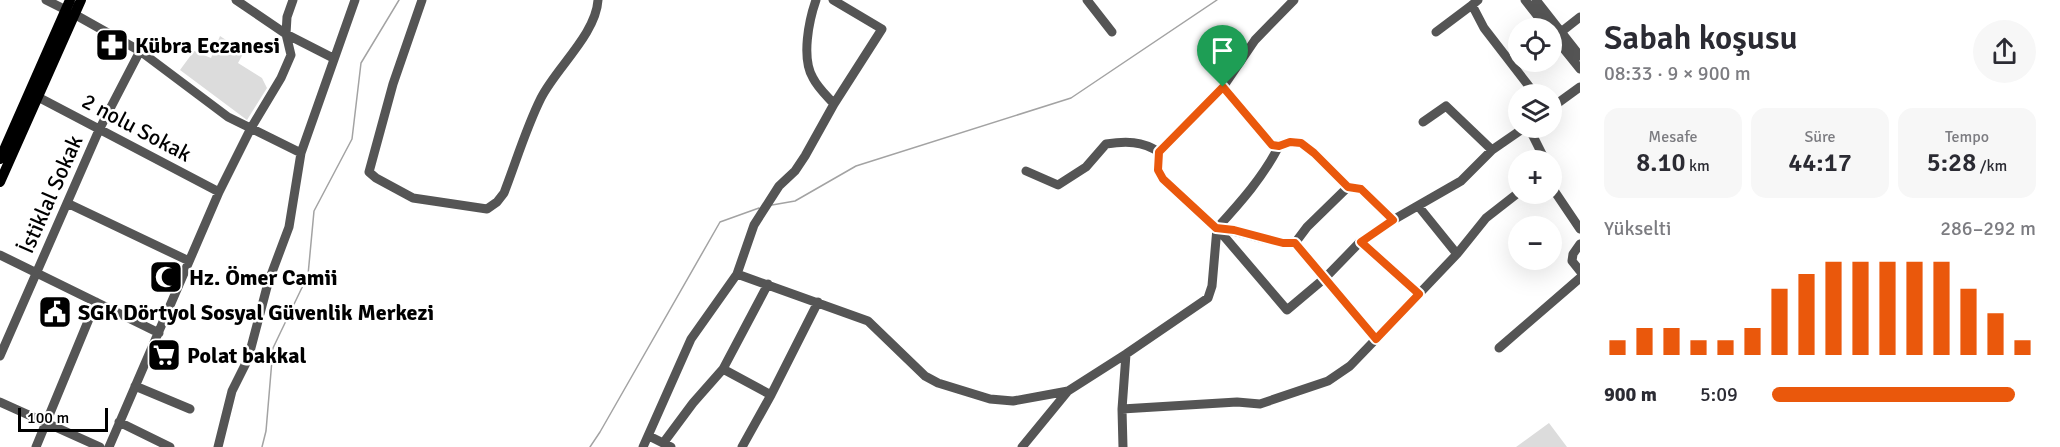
<!DOCTYPE html>
<html lang="tr">
<head>
<meta charset="utf-8">
<style>
	:root { --surface:#fff; --page:#f7f7f7; --text:#2b2b33; --muted:#7c7c81; --accent:#ea580c }
	body { margin:0; font-family:Signika,sans-serif; background:var(--page); color:var(--text); height:100vh; display:flex; flex-direction:column; font-size:22px; white-space:nowrap }
	* { box-sizing:border-box; margin:0 }
	p { font-size:20px; color:var(--muted) }
	.icon { flex:none; width:33px; height:33px; fill:none; stroke:currentColor; stroke-width:2; stroke-linecap:round; stroke-linejoin:round }
	.map { position:relative; flex:1; overflow:hidden }
	.side { display:flex; flex-direction:column; background:var(--surface); width:480px }
	.side>* { flex:none }
	.tools { position:absolute; left:1508px; top:18px; display:grid; gap:12px }
	.tools a { display:grid; place-items:center; width:54px; height:54px; border-radius:50%; background:var(--surface); box-shadow:0 6px 24px #0002; font-size:30px }
	.scale { position:absolute; left:18px; bottom:15px; width:90px; box-sizing:border-box; padding-left:6px; border:3px solid #000; border-top:0; font-size:16px; line-height:21px; white-space:nowrap; color:#000; -webkit-text-stroke:4px #fff; paint-order:stroke }
	.pin { position:absolute; display:grid; place-items:center; width:51px; height:51px; color:#fff; margin:-62px -26px; border-radius:50% 50% 50% 0; rotate:-45deg; box-shadow:0 0 6px #0007 }
	.pin .icon { rotate:45deg }
	.round { display:grid; place-items:center; flex:none; width:63px; height:63px; border-radius:32px; background:var(--page) }
	.head { display:flex; align-items:center; justify-content:space-between; height:102px; padding:0 24px }
	h1 { font-size:33px; font-weight:600; line-height:45px }
	.metrics { display:grid; grid-template-columns:repeat(3,1fr); gap:9px; height:102px; padding:6px 24px }
	.metrics div { display:grid; align-content:center; border-radius:15px; background:var(--page); text-align:center }
	.metrics b { font-size:26px; font-weight:600 }
	.metrics small { font-size:16px; font-weight:400 }
	.metrics p { font-size:16px }
	.chart { height:168px; padding:12px 24px }
	.chart p { display:flex; justify-content:space-between }
	.chart svg { width:100%; height:108px; margin-top:6px; stroke:var(--accent); stroke-width:6 }
	ul { padding:0 24px; list-style:none; font-size:20px }
	li { display:grid; grid-template-columns:96px 72px 1fr; align-items:center; height:45px }
	li i { height:15px; border-radius:8px; background:var(--accent) }
	main { display:flex; flex:1; min-height:0 }
	.map>svg:first-child { display:block }
	.green { fill:#dcdcdc }
	.lines { fill:none; stroke-linecap:round; stroke-linejoin:round }
	.stream { stroke:#a3a3a3; stroke-width:1.5 }
	.minor { stroke:#555; stroke-width:9 }
	.major { stroke:#000; stroke-width:10 }
	.route-casing { stroke:#fff; stroke-width:12 }
	.route { stroke:#ea580c; stroke-width:8 }
	.labels { text-anchor:middle; stroke-width:5; stroke-linejoin:round; paint-order:stroke }
	.poi-label { font-size:22px; font-weight:bold; fill:#000; stroke:#fff; text-anchor:start }
	.street-label { font-size:22px; fill:#000; stroke:#fff }
</style>
</head>
<body>
<main>
<div class="map">
<svg width="1580" height="447" viewBox="0 0 1580 447">
	<rect width="100%" height="100%" fill="#fff"/>
	<path class="green" d="M220 36 244 52 238 63 262 78 267 88 247 120 180 70 194 51 211 58Z
		M1549 423 1567 447H1516Z"/>
	<g class="lines">
		<path class="stream" d="M772 205 795 201 856 166 1071 98 1217 0
			M262 447 266 431 273 348 308 275 314 211 352 139 361 63 399 0
			M590 447 600 432 720 222 759 208"/>
		<path class="minor" d="M46 0 66 10
			M236 0 286 34 333 58
			M422 0 393 84 369 172 376 178 413 198 487 209 497 202 504 193C516 162 526 128 541 98 556 68 596 34 598 0
			M816 0C809 20 801 58 813 78 818 88 827 96 834 104
			M1087 0 1112 32
			M1294 0 1255 40 1223 87 1159 152 1158 170 1163 179 1217 228 1287 310 1325 278 1361 241 1393 220 1461 181 1492 150 1524 128
			M1478 0 1472 5 1484 28 1535 94
			M1525 0 1547 28
			M1536 0 1580 56
			M74 14 140 51 228 117 301 153
			M1436 32 1472 5
			M1561 32 1580 17
			M1551 33 1580 69
			M1223 87 1272 145C1281 146 1289 140 1299 143 1314 147 1336 176 1348 187L1307 227 1295 243
			M38 97 219 192
			M1551 108 1580 87
			M1423 122 1446 106 1492 150
			M1529 128 1545 160
			M1026 171 1058 185 1086 167 1106 144C1126 141 1142 141 1159 152
			M1551 186 1580 229
			M1348 187 1361 189 1393 220
			M67 203 189 261
			M1419 207 1457 254
			M1217 228C1243 231 1269 244 1295 243
			M1361 241 1419 294
			M1295 243 1376 339
			M1580 244 1573 254 1572 261 1580 271
			M0 255 159 333
			M737 274 868 321 925 376 938 383 990 399 1013 401 1068 391 1126 354 1208 298 1212 286 1217 228C1241 202 1263 177 1279 146
			M1499 348 1580 278
			M0 356 99 130 140 51
			M723 369 771 395
			M135 386 190 409
			M0 402 100 447
			M1122 409 1237 402 1260 404 1328 381 1350 366 1376 339 1457 254 1486 218 1518 193
			M119 422 170 447
			M649 436 671 447
			M664 442 693 403 723 369 768 284
			M36 447 96 302
			M109 447 219 192 251 128 281 78 291 55 286 34 287 17 293 0
			M218 447 232 391 248 359 268 283 289 227 301 153 355 0
			M643 447 691 339 737 274 754 225 779 186 795 171 805 156 834 104 882 29 833 0
			M742 447 771 395 818 302
			M1022 447 1068 391
			M1123 447 1122 409 1126 354"/>
		<path class="major" d="M0 159 70 0
			M0 182 81 0"/>
	</g>
	<g class="lines">
		<g class="route-casing">
			<path id="route" d="M1223 87 1272 145 1279 146 1290 142 1301 143 1314 153 1348 187 1361 189 1393 220 1361 242 1419 294 1376 339 1295 243H1283L1234 230 1216 228 1163 179 1158 170 1159 152Z"/>
		</g>
		<use href="#route" class="route"/>
	</g>
	<defs>
		<g id="pharmacy-square" transform="scale(1.725)"><rect x="-9" y="-9" width="18" height="18" rx="4" fill="#000" stroke="#fff"/><path d="M-2-6h4v4h4v4h-4v4h-4v-4h-4v-4h4Z" fill="#fff"/></g>
		<g id="mosque-square" transform="scale(1.725)"><rect x="-9" y="-9" width="18" height="18" rx="4" fill="#000" stroke="#fff"/><path d="M3.5-4.9A6 6 0 1 0 3.5 4.9A5 5 0 1 1 3.5-4.9Z" fill="#fff"/></g>
		<g id="civic-square" transform="scale(1.725)"><rect x="-9" y="-9" width="18" height="18" rx="4" fill="#000" stroke="#fff"/><path d="M-.6-6.5H3V-4.5H.6V-3L4-1V1h2V6H-6V1h2V-1L-.6-3ZM-1.2 2.5V6h2.4V2.5Z" fill="#fff"/></g>
		<g id="supermarket-square" transform="scale(1.725)"><rect x="-9" y="-9" width="18" height="18" rx="4" fill="#000" stroke="#fff"/><path d="M-6-5.5h2.5l.6 2H6L4.5 2H-2.5L-4.4-4H-6ZM-1.5 3.2a1.3 1.3 0 1 0 .1 0ZM3 3.2a1.3 1.3 0 1 0 .1 0Z" fill="#fff"/></g>
	</defs>
	<g fill-rule="evenodd">
		<use href="#pharmacy-square" x="112" y="45"/>
		<use href="#mosque-square" x="166" y="277"/>
		<use href="#civic-square" x="55" y="312"/>
		<use href="#supermarket-square" x="164" y="355"/>
	</g>
	<g class="labels">
		<g class="poi-label">
			<text x="135" y="53">Kübra Eczanesi</text>
			<text x="189" y="285">Hz. Ömer Camii</text>
			<text x="78" y="320">SGK Dörtyol Sosyal Güvenlik Merkezi</text>
			<text x="187" y="363">Polat bakkal</text>
		</g>
		<g class="street-label">
			<text transform="translate(137 127) rotate(28)" y="8">2 nolu Sokak</text>
			<text transform="translate(50 194) rotate(-66)" y="8">İstiklal Sokak</text>
		</g>
	</g>
</svg>
<div class="tools">
<a><svg class="icon" aria-label="locate" viewBox="0 0 24 24"><circle cx="12" cy="12" r="6"/><path d="M12 2v4M12 18v4M2 12h4M18 12h4"/></svg></a>
<a><svg class="icon" aria-label="layers" viewBox="0 0 24 24"><path d="M12 4l9 5-9 5-9-5zM3 14l9 5 9-5"/></svg></a>
<a>+</a>
<a>−</a>
</div>
<div class="scale">100 m</div>
<div class="pin" style="left:1223px;top:87px;background:#1e9e55"><svg class="icon" aria-label="arrive" viewBox="0 0 24 24"><path d="M6 21V4h12l-3 4 3 4H6"/></svg></div>
</div>
<section class="side">
<div class="head"><div><h1>Sabah koşusu</h1><p>08:33 · 9 × 900 m</p></div><a class="round"><svg class="icon" aria-label="share" viewBox="0 0 24 24"><path d="M12 15V3M7 8l5-5 5 5M5 13v7h14v-7"/></svg></a></div>
<div class="metrics">
<div><p>Mesafe</p><b>8.10<small> km</small></b></div>
<div><p>Süre</p><b>44:17</b></div>
<div><p>Tempo</p><b>5:28<small> /km</small></b></div>
</div>
<div class="chart"><p><span>Yükselti</span>286–292 m</p>
<svg viewBox="0 0 160 44" preserveAspectRatio="none"><path d="M5 44V38M15 44V33M25 44V33M35 44V38M45 44V38M55 44V33M65 44V17M75 44V11M85 44V6M95 44V6M105 44V6M115 44V6M125 44V6M135 44V17M145 44V27M155 44V38"/></svg>
</div>
<ul>
<li><b>900 m</b>5:09<i style="width:92%"></i></li>
</ul>
</section>
</main>
</body>
</html>
